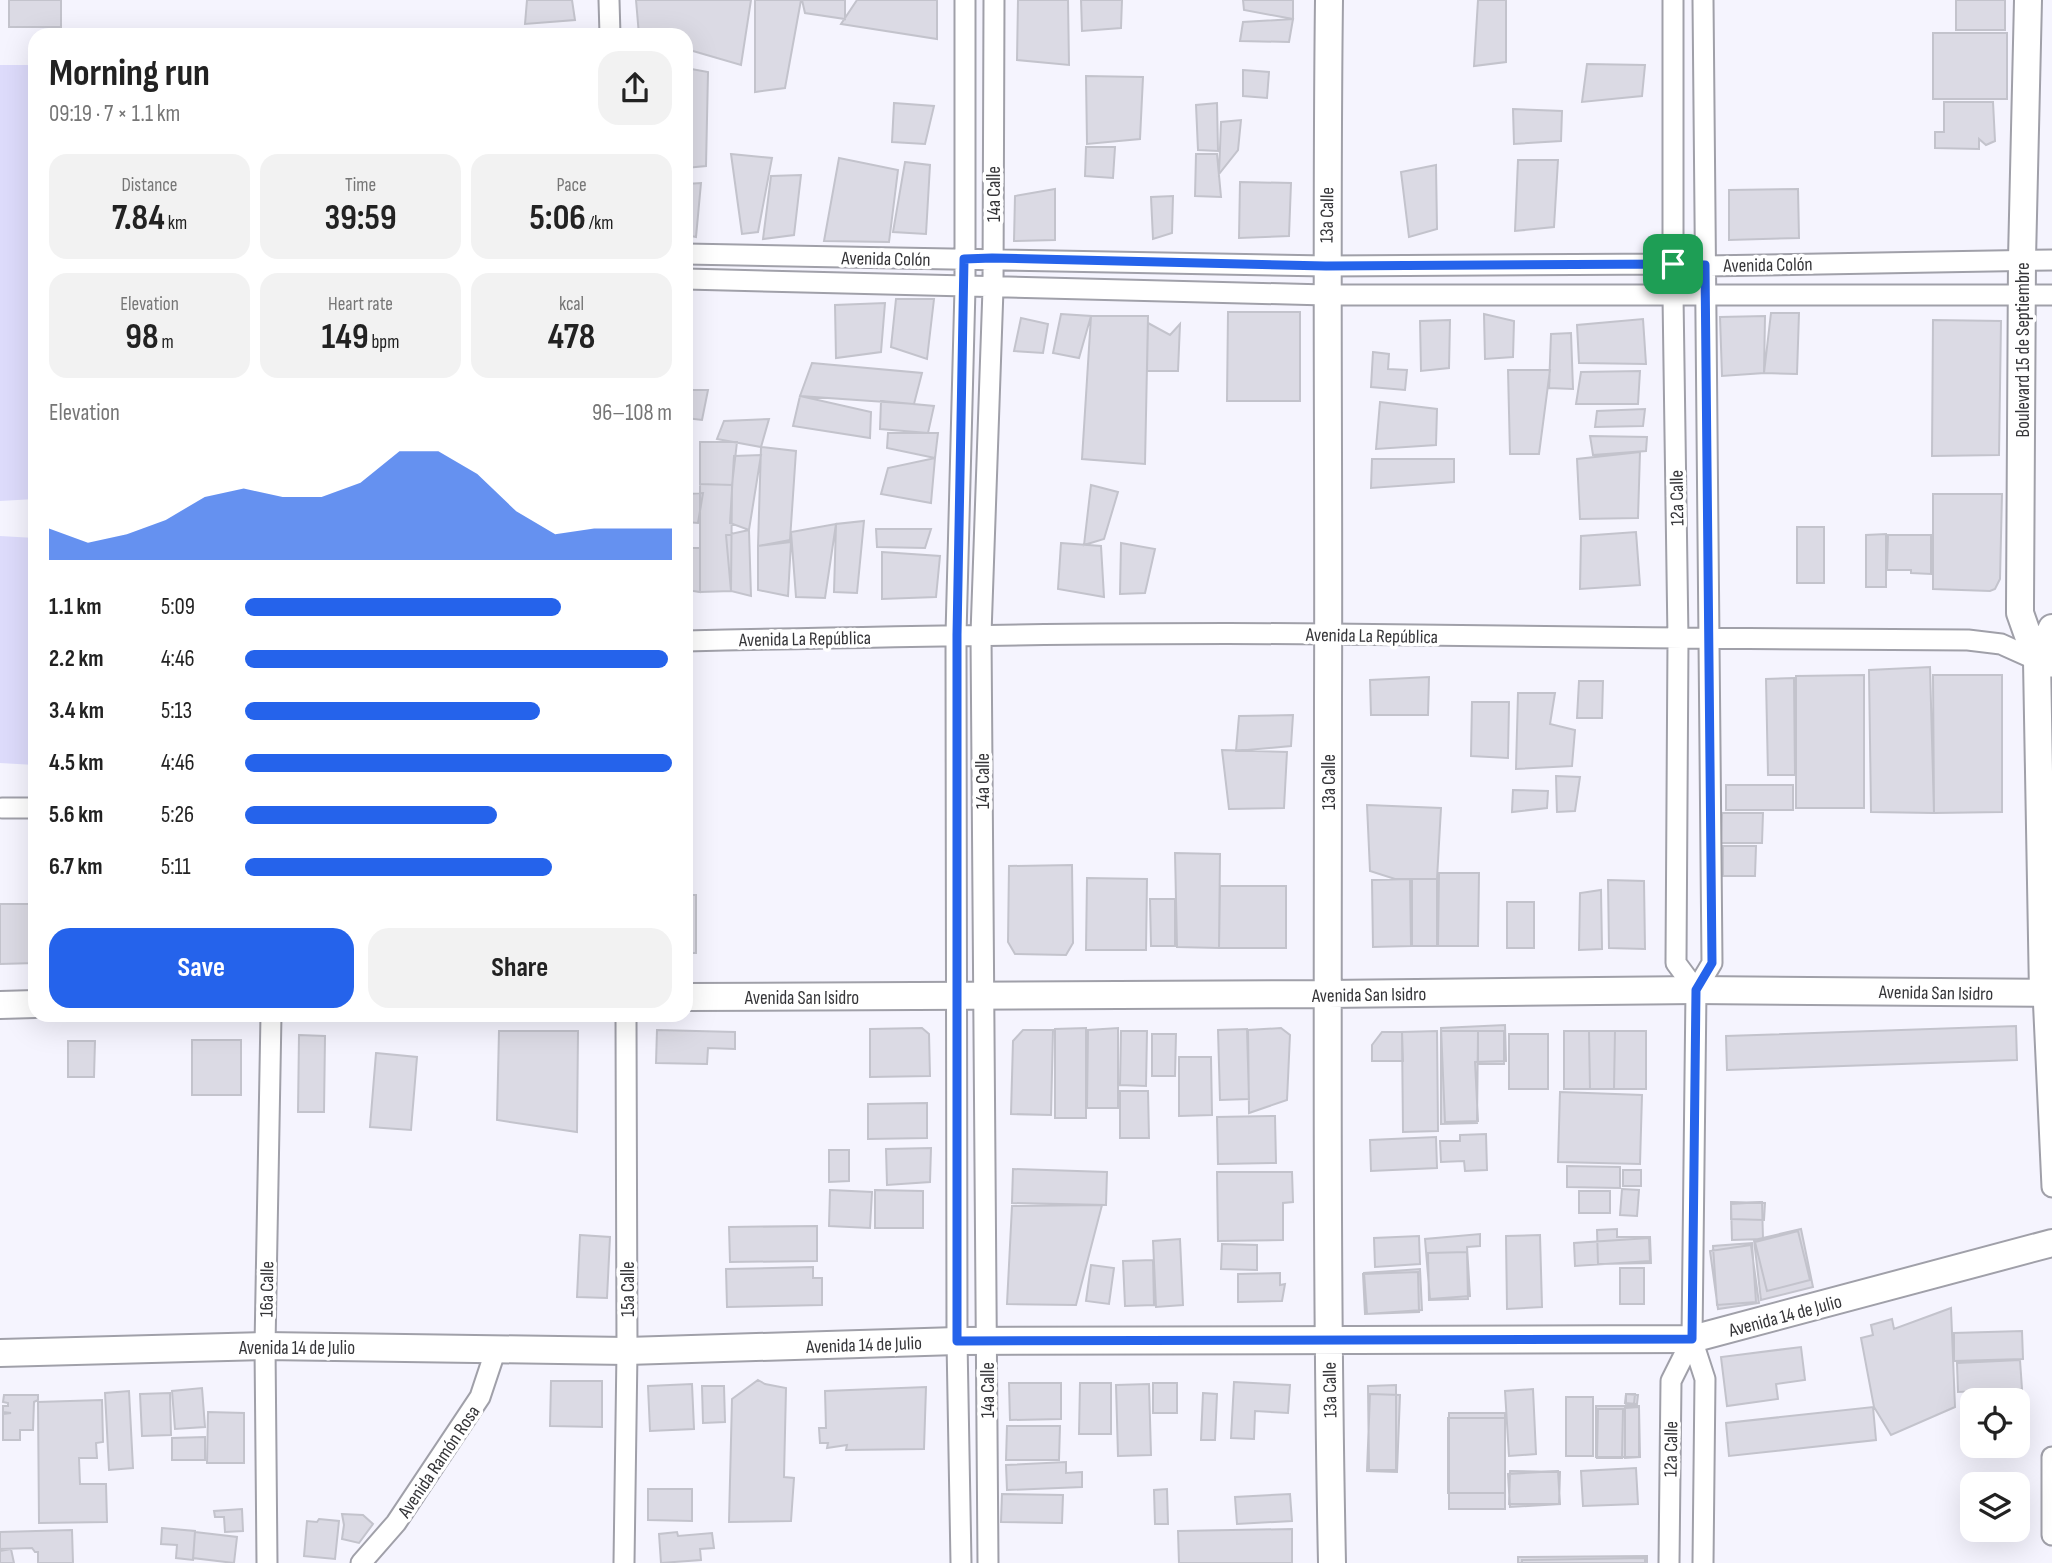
<!DOCTYPE html>
<html lang="en">
<head>
<meta charset="utf-8">
<style>
	:root { --surface:#fff; --page:#f2f2f2; --text:#222; --muted:#767676; --accent:#2563eb }
	body { margin:0; font-family:"Sofia Sans Condensed",sans-serif; background:var(--page); color:var(--text); height:100vh; display:flex; flex-direction:column; font-size:26px; white-space:nowrap }
	* { box-sizing:border-box; margin:0 }
	p { font-size:23px; color:var(--muted) }
	.icon { flex:none; width:38px; height:38px; fill:none; stroke:currentColor; stroke-width:2; stroke-linecap:round; stroke-linejoin:round }
	.map { position:relative; flex:1; overflow:hidden }
	.sheet { position:absolute; left:28px; top:28px; width:665px; height:994px; display:flex; flex-direction:column; background:var(--surface); border-radius:21px; box-shadow:0 7px 28px #0002 }
	.sheet>* { flex:none }
	.buttons { position:absolute; left:1960px; top:1388px; display:grid; gap:14px }
	.buttons a { display:grid; place-items:center; width:70px; height:70px; border-radius:14px; background:var(--surface); box-shadow:0 7px 28px #0002; font-size:35px }
	.pin { position:absolute; display:grid; place-items:center; width:60px; height:60px; color:#fff; margin:-30px; border-radius:14px; box-shadow:0 4px 10px #0006 }
	.round { display:grid; place-items:center; flex:none; width:74px; height:74px; border-radius:21px; background:var(--page) }
	.summary { display:flex; align-items:center; justify-content:space-between; height:119px; padding:0 21px }
	h1 { font-size:38px; font-weight:700; line-height:52px }
	.stats { display:grid; grid-template-columns:repeat(3,1fr); gap:10px; height:119px; padding:7px 21px }
	.stats div { display:grid; align-content:center; border-radius:18px; background:var(--page); text-align:center }
	.stats b { font-size:35px; font-weight:700 }
	.stats small { font-size:19px; font-weight:400 }
	.stats p { font-size:19px }
	.chart { height:196px; padding:14px 21px }
	.chart p { display:flex; justify-content:space-between }
	.chart svg { width:100%; height:126px; margin-top:7px; fill:var(--accent); opacity:.7 }
	.cta { display:flex; gap:14px; margin-top:auto; padding:14px 21px }
	.cta a { flex:1; height:80px; border-radius:21px; background:var(--accent); color:#fff; font-size:28px; font-weight:700; line-height:80px; text-align:center }
	.cta a+a { background:var(--page); color:var(--text) }
	ul { padding:0 21px; list-style:none; font-size:23px }
	li { display:grid; grid-template-columns:112px 84px 1fr; align-items:center; height:52px }
	li i { height:18px; border-radius:9px; background:var(--accent) }
	.map>svg:first-child { display:block }
	.green { fill:#dddbfb }
	.building { fill:#dbdae4; stroke:#c3c3cc; stroke-width:2 }
	.lines { fill:none; stroke-linecap:round; stroke-linejoin:round }
	.street-casing { stroke:#a0a0a9; stroke-width:23 }
	.secondary-casing { stroke:#a0a0a9; stroke-width:30 }
	.street { stroke:#fff; stroke-width:19 }
	.secondary { stroke:#fff; stroke-width:26 }
	.route-casing { stroke:#fff; stroke-width:14 }
	.route { stroke:#2563eb; stroke-width:9 }
	.labels { text-anchor:middle; stroke-width:7; stroke-linejoin:round; paint-order:stroke }
	.street-label { font-size:19px; fill:#353538; stroke:#fff }
</style>
</head>
<body>
<div class="map">
<svg width="2052" height="1563" viewBox="0 0 2052 1563">
	<rect width="100%" height="100%" fill="#f5f4fe"/>
	<path class="green" d="M0 65H35V499L0 501Z
		M0 536 35 538V765L0 763Z"/>
	<path class="building" d="M9 0H61V27H9Z
		M527 0H572L575 20 525 24Z
		M636 0H751L741 65 686 49V35H639Z
		M755 0H801L785 88 755 92Z
		M802 0H845V19L805 13Z
		M857 0H937V39L841 24Z
		M1018 0H1068L1069 65 1017 60Z
		M1081 0H1122L1121 28 1082 31Z
		M1243 0H1293V19L1244 10Z
		M1478 0H1506V62L1474 66Z
		M1956 0H2005V30H1956Z
		M1293 19 1289 42 1240 41 1243 22Z
		M1933 33H2007V99H1933Z
		M1587 64 1645 65 1642 96 1582 102Z
		M686 68 708 72 706 166 686 168Z
		M1243 70 1269 72 1267 98 1243 96Z
		M1086 76 1143 77 1140 139 1087 144Z
		M1944 102H1993L1995 141 1986 145 1979 139V149L1935 148V132H1944Z
		M894 103 934 106 925 144 892 142Z
		M1217 103 1218 151 1198 150 1196 105Z
		M1513 109 1562 111 1561 141 1514 144Z
		M1241 120 1238 150 1219 174 1221 122Z
		M1086 147H1115L1113 178 1085 176Z
		M731 154 772 158 758 232 742 234Z
		M1196 154H1217L1221 197 1195 196Z
		M839 158 898 170 889 242 824 241Z
		M1518 160H1558L1554 227 1515 231Z
		M905 162 930 165 926 234 893 232Z
		M1436 165 1437 229 1409 237 1401 172Z
		M801 175 794 235 763 239 771 176Z
		M1240 182 1291 183 1289 236 1239 238Z
		M701 183 696 237 686 235V184Z
		M1055 189V240L1014 241 1015 196Z
		M1798 189 1799 238 1729 240V190Z
		M1173 196 1172 233 1153 239 1151 197Z
		M896 299H934L927 359 891 347Z
		M885 303 881 352 836 358 835 305Z
		M1228 312H1300V401H1227Z
		M1771 313H1799L1797 374 1764 373Z
		M1061 314 1091 316 1079 358 1053 353Z
		M1484 314 1514 321 1513 357 1485 359Z
		M1091 316H1148L1145 464 1082 459Z
		M1765 316 1764 373 1722 376 1720 317Z
		M1021 318 1048 324 1043 353 1014 351Z
		M1643 319 1646 364 1579 363 1577 325Z
		M1450 320 1449 368 1421 371 1420 321Z
		M1933 320 2001 321 1999 455 1932 456Z
		M1148 323 1170 335 1180 324 1178 371H1147Z
		M1571 333 1573 389 1549 388 1551 334Z
		M1373 352 1389 354 1388 369 1407 370 1405 390 1371 387Z
		M812 363 922 373 914 404 800 396Z
		M1508 370H1550L1539 454H1510Z
		M1640 371 1638 404H1576L1581 372Z
		M686 390H708L702 420 686 418Z
		M800 396 871 412 870 438 793 426Z
		M881 401 934 406 928 433 880 429Z
		M1380 402 1437 409 1436 445 1376 449Z
		M1645 409 1643 426 1595 427 1597 411Z
		M769 419 761 447 717 439 724 421Z
		M686 428 690 429 691 485 686 486Z
		M888 433H938L935 458 887 448Z
		M1590 436 1647 437 1646 451 1593 455Z
		M700 442H737L732 485 700 484Z
		M761 447 796 451 790 540 758 546Z
		M1640 452 1638 518 1580 519 1577 459Z
		M761 455 749 530 730 523 734 456Z
		M935 458 931 503 881 494 888 468Z
		M1372 459H1454V482L1371 488Z
		M700 484 732 485 731 591 700 592Z
		M1091 485 1118 492 1104 539 1084 545Z
		M703 493 698 523 686 522V494Z
		M1933 494H2002L2000 579 1995 589 1990 591 1933 589Z
		M864 521 857 593 834 592 836 524Z
		M836 524 825 598 796 597 791 532Z
		M1797 527H1824V583H1797Z
		M876 529H931L925 548 877 547Z
		M749 530 751 596 731 591 726 535Z
		M1636 532 1640 585 1580 589 1581 536Z
		M1886 534V587H1866V535Z
		M1888 535H1931V574L1911 573V570H1887Z
		M791 542 788 596 758 590V546Z
		M1061 543 1101 546 1104 597 1058 589Z
		M1121 543 1155 549 1145 593 1120 594Z
		M686 548H700V592L686 590Z
		M882 552 940 556 936 597 882 599Z
		M1930 667 1934 813 1871 812 1869 670Z
		M1864 675V808H1796V676Z
		M1933 675H2002V812L1934 813Z
		M1429 677 1428 715H1371L1370 680Z
		M1794 678 1795 775H1768L1766 679Z
		M1579 681H1603L1602 718H1577Z
		M1518 693H1555L1550 724 1575 730 1572 766 1516 769Z
		M1472 702H1509L1508 758 1471 756Z
		M1293 715 1291 746 1236 751 1239 716Z
		M1222 750 1287 752 1284 808 1229 809Z
		M1556 776 1580 777 1575 811 1557 812Z
		M1726 785H1793V810H1726Z
		M1513 790 1548 791 1547 808 1512 812Z
		M1367 805 1441 808 1437 879H1395L1370 871Z
		M1722 813H1763L1762 843H1721Z
		M1723 846H1756L1755 876H1723Z
		M1175 853 1220 854 1219 948 1177 947Z
		M1072 865 1073 943 1066 955 1015 954 1008 942 1009 866Z
		M1439 873H1479L1478 946H1438Z
		M1087 878 1147 879 1146 950H1086Z
		M1410 879 1411 946 1373 947 1372 880Z
		M1412 879H1437V946H1412Z
		M1608 880 1644 881 1645 949 1609 948Z
		M1220 886H1286V948H1219Z
		M1601 890 1602 949 1579 950 1580 893Z
		M686 895H696V953H686Z
		M1150 899H1175V946H1151Z
		M1507 902H1534V948H1507Z
		M0 904H35V963L0 964Z
		M1505 1025 1506 1061 1475 1062 1478 1121 1445 1122 1441 1028Z
		M2016 1026 2017 1060 1727 1070 1726 1036Z
		M922 1028 929 1034 930 1076 870 1077V1029Z
		M1086 1028V1118H1055V1029Z
		M1118 1028V1108H1087L1088 1030Z
		M1281 1028 1290 1035 1287 1100 1249 1113 1248 1030Z
		M1247 1029 1249 1099 1220 1100 1218 1030Z
		M657 1030 735 1032V1049L708 1048 707 1064 656 1063Z
		M1023 1030H1053L1051 1115 1011 1114 1013 1041Z
		M499 1031H578L577 1132 497 1120Z
		M1121 1031H1147L1146 1086 1120 1085Z
		M1437 1031 1438 1131 1403 1132 1402 1032Z
		M1441 1031H1478L1477 1123 1441 1124Z
		M1478 1031H1504V1064H1478Z
		M1564 1031H1589L1590 1089H1564Z
		M1589 1031H1615L1614 1089H1590Z
		M1615 1031H1646V1089H1614Z
		M1382 1032H1402L1403 1061H1372V1045Z
		M1152 1034H1176L1175 1076H1152Z
		M1509 1034H1548V1089H1509Z
		M299 1035 325 1036 324 1112H298Z
		M192 1040H241V1095H192Z
		M68 1041H95L94 1077H68Z
		M376 1053 417 1057 411 1130 370 1127Z
		M1179 1057H1211L1212 1115 1179 1116Z
		M1120 1091H1148L1149 1138H1120Z
		M1560 1092 1642 1095 1640 1164 1558 1162Z
		M927 1103V1138L868 1139V1104Z
		M1275 1116 1276 1163 1218 1164 1217 1117Z
		M1486 1134 1487 1170 1465 1171 1464 1161 1441 1162 1440 1141H1460V1135Z
		M1436 1137 1437 1168 1371 1171 1370 1140Z
		M931 1148 930 1182 887 1185 886 1149Z
		M829 1150H849V1181L829 1182Z
		M1567 1166 1620 1167V1188L1567 1187Z
		M1013 1169 1107 1172 1106 1205 1012 1203Z
		M1623 1170H1641V1186H1623Z
		M1217 1172H1292L1293 1202 1283 1203V1240L1218 1241Z
		M1622 1189 1639 1190 1637 1216 1620 1215Z
		M830 1190 872 1192 870 1228 829 1226Z
		M875 1190 923 1191V1228H875Z
		M1579 1191H1610V1213H1579Z
		M1731 1202 1765 1203 1764 1220 1731 1219Z
		M1762 1202 1763 1239 1732 1240 1731 1204Z
		M1102 1205 1076 1305 1007 1304 1012 1206Z
		M817 1226V1261L730 1262 729 1227Z
		M1617 1229V1237H1650L1651 1263 1598 1264 1597 1230Z
		M1801 1229 1813 1287 1761 1300 1754 1240Z
		M1798 1231 1810 1280 1767 1291 1755 1242Z
		M1480 1234V1246L1467 1247 1470 1296 1430 1299 1425 1239Z
		M580 1235 610 1237 607 1298 577 1297Z
		M1540 1235 1542 1307 1507 1309 1506 1236Z
		M1419 1236 1420 1264 1375 1267 1374 1238Z
		M1649 1238 1650 1261 1575 1266 1574 1243Z
		M1180 1239 1183 1305 1156 1307 1153 1241Z
		M1752 1243 1756 1302 1717 1305 1713 1246Z
		M1222 1244 1257 1245V1270L1221 1269Z
		M1751 1245 1759 1303 1718 1309 1710 1251Z
		M1467 1252 1468 1299 1429 1300 1428 1253Z
		M1153 1260 1154 1305 1125 1306 1123 1261Z
		M1091 1265 1114 1268 1109 1304 1086 1301Z
		M813 1267V1278H822V1305L727 1307 726 1269Z
		M1620 1268H1644V1304H1620Z
		M1420 1269 1422 1310 1367 1314 1364 1273Z
		M1418 1272 1419 1312 1365 1314 1363 1274Z
		M1280 1273V1285L1285 1284 1282 1301 1238 1302V1274Z
		M1951 1308 1955 1407 1891 1435 1874 1407 1861 1338 1873 1335 1871 1325 1892 1319 1894 1329Z
		M2022 1331 2023 1359 1954 1361V1333Z
		M1801 1347 1805 1380 1776 1384 1778 1399 1727 1406 1721 1357Z
		M2020 1360 2022 1389 1958 1392 1957 1363Z
		M758 1380 765 1384 786 1388 784 1477 794 1478 791 1521 729 1522 732 1399Z
		M551 1381H602V1427L550 1426Z
		M1234 1382 1290 1385 1288 1413 1255 1411 1254 1439 1231 1438Z
		M1009 1383H1061V1419L1010 1420Z
		M1080 1383H1111V1434H1079Z
		M1153 1383H1177V1413H1153Z
		M692 1384 694 1429 650 1431 648 1386Z
		M1149 1384 1151 1455 1118 1456 1116 1385Z
		M1396 1385V1470H1369L1368 1386Z
		M702 1386H724L725 1422 703 1423Z
		M926 1387 924 1449 846 1450 847 1445 827 1448 828 1443H820L819 1428H826L825 1391Z
		M202 1388 205 1427 175 1429 172 1391Z
		M1533 1389 1536 1454 1509 1456 1505 1391Z
		M129 1391 133 1468 109 1470 105 1393Z
		M170 1393 171 1435 142 1436 140 1394Z
		M1203 1393 1217 1394 1215 1440H1201Z
		M1370 1394 1400 1395 1397 1472 1367 1471Z
		M1626 1394 1638 1395 1637 1404 1625 1403Z
		M1626 1394H1635L1634 1404H1626Z
		M4 1395H38V1400L34 1402 33 1430H20V1440H3V1414L11 1413 3 1412V1406H8V1403L3 1402Z
		M1566 1397H1593V1456H1566Z
		M102 1400 103 1442 96 1443 97 1458H79L80 1484H106L107 1522 39 1523 38 1402Z
		M1596 1406H1639V1457H1596Z
		M1639 1407 1640 1457 1625 1458V1408Z
		M1873 1407 1876 1440 1729 1456 1726 1423Z
		M1598 1409H1623L1622 1458H1597Z
		M208 1412 244 1413V1463H207Z
		M1449 1413H1505V1509H1449Z
		M1448 1418H1505V1493H1448Z
		M1007 1426H1060L1059 1460H1006Z
		M205 1437V1460H172V1438Z
		M1066 1462V1473L1082 1472V1487L1007 1490 1006 1465Z
		M1636 1468 1638 1504 1583 1506 1581 1471Z
		M1510 1471 1560 1472 1559 1504H1509Z
		M1558 1471 1560 1504 1510 1507 1508 1474Z
		M648 1489H692V1521L648 1520Z
		M1167 1489 1168 1524H1155L1154 1490Z
		M1002 1494 1063 1495 1062 1523 1001 1522Z
		M1290 1494 1292 1521 1237 1524 1235 1497Z
		M242 1509 243 1531 225 1532 224 1517H215L214 1511Z
		M342 1514 363 1515 373 1524 359 1543 342 1539 344 1525Z
		M319 1519 339 1521 335 1559 304 1556 307 1521 317 1522Z
		M162 1528 195 1531 193 1560 176 1558 177 1545 161 1544Z
		M1292 1529V1563H1179L1178 1531Z
		M72 1530 73 1563H38V1552H35L32 1548 0 1549V1532Z
		M195 1532 237 1537 234 1563 193 1558Z
		M677 1532 678 1536 712 1533 714 1548 700 1549 701 1560 661 1563 659 1534Z
		M11 1549 14 1563H0V1551Z
		M1647 1556V1563H1518V1557Z
		M1645 1558V1563H1522V1560Z"/>
	<g class="lines">
		<g class="street-casing">
			<path id="street" d="M609 0 610 35
				M1673 0V296L1678 639 1676 963 1696 990
				M686 254 1326 266 1673 264 1705 266 2052 260
				M686 279 1326 295H2052
				M686 641C901 636 1115 632 1330 634 1543 636 1755 640 1968 640L2001 644 2052 667
				M2 808H35
				M2043 993 2052 1187
				M2052 1457V1535
				M267 1563 265 1346 271 1015
				M361 1563 396 1523 480 1397 496 1349
				M624 1563 627 1351 626 1015
				M961 1563 957 1341 956 635 965 288V0
				M988 1563 981 634 993 289 994 0
				M1669 1563 1671 1381 1692 1339
				M1703 1563 1705 1379 1692 1339 1696 990 1712 963 1703 0"/>
		</g>
		<g class="secondary-casing">
			<path id="secondary" d="M1329 0C1326 233 1329 466 1328 699 1328 987 1326 1275 1332 1563
				M2028 0 2022 259 2020 606V613L2037 661 2043 993
				M2037 661 2052 628
				M686 997 1328 994 1696 990 2052 993
				M0 1005 35 1004
				M0 1353 265 1346 627 1351 957 1341 1692 1339 2052 1243"/>
		</g>
		<use href="#street" class="street"/>
		<use href="#secondary" class="secondary"/>
	</g>
	<g class="lines">
		<g class="route-casing">
			<path id="route" d="M992 258 1326 266 1673 264 1705 265 1712 963 1696 990 1692 1339 957 1341V635L964 259Z"/>
		</g>
		<use href="#route" class="route"/>
	</g>
	<g class="labels">
		<g class="street-label">
			<text transform="translate(993 194) rotate(-90)" y="7">14a Calle</text>
			<text transform="translate(1326 215) rotate(-89)" y="7">13a Calle</text>
			<text transform="translate(886 258) rotate(1)" y="7">Avenida Colón</text>
			<text transform="translate(1768 264) rotate(-1)" y="7">Avenida Colón</text>
			<text transform="translate(2022 350) rotate(-90)" y="7">Boulevard 15 de Septiembre</text>
			<text transform="translate(1676 498) rotate(-91)" y="7">12a Calle</text>
			<text transform="translate(1372 635) rotate(1)" y="7">Avenida La República</text>
			<text transform="translate(805 638) rotate(-1)" y="7">Avenida La República</text>
			<text transform="translate(982 781) rotate(-90)" y="7">14a Calle</text>
			<text transform="translate(1328 782) rotate(-90)" y="7">13a Calle</text>
			<text transform="translate(1936 992) rotate(1)" y="7">Avenida San Isidro</text>
			<text transform="translate(1369 994) rotate(-1)" y="7">Avenida San Isidro</text>
			<text x="802" y="1004">Avenida San Isidro</text>
			<text transform="translate(266 1289) rotate(-89)" y="7">16a Calle</text>
			<text transform="translate(627 1289) rotate(-90)" y="7">15a Calle</text>
			<text transform="translate(1785 1315) rotate(-15)" y="7">Avenida 14 de Julio</text>
			<text transform="translate(864 1344) rotate(-2)" y="7">Avenida 14 de Julio</text>
			<text x="297" y="1354">Avenida 14 de Julio</text>
			<text transform="translate(987 1390) rotate(-90)" y="7">14a Calle</text>
			<text transform="translate(1329 1390) rotate(-91)" y="7">13a Calle</text>
			<text transform="translate(1670 1449) rotate(-89)" y="7">12a Calle</text>
			<text transform="translate(438 1461) rotate(-56)" y="7">Avenida Ramón Rosa</text>
		</g>
	</g>
</svg>
<div class="buttons">
<a><svg class="icon" aria-label="locate" viewBox="0 0 24 24"><circle cx="12" cy="12" r="6"/><path d="M12 2v4M12 18v4M2 12h4M18 12h4"/></svg></a>
<a><svg class="icon" aria-label="layers" viewBox="0 0 24 24"><path d="M12 4l9 5-9 5-9-5zM3 14l9 5 9-5"/></svg></a>
</div>
<div class="pin" style="left:1673px;top:264px;background:#1e9e55"><svg class="icon" aria-label="arrive" viewBox="0 0 24 24"><path d="M6 21V4h12l-3 4 3 4H6"/></svg></div>
<section class="sheet">
<div class="summary"><div><h1>Morning run</h1><p>09:19 · 7 × 1.1 km</p></div><a class="round"><svg class="icon" aria-label="share" viewBox="0 0 24 24"><path d="M12 15V3M7 8l5-5 5 5M5 13v7h14v-7"/></svg></a></div>
<div class="stats">
<div><p>Distance</p><b>7.84<small> km</small></b></div>
<div><p>Time</p><b>39:59</b></div>
<div><p>Pace</p><b>5:06<small> /km</small></b></div>
</div>
<div class="stats">
<div><p>Elevation</p><b>98<small> m</small></b></div>
<div><p>Heart rate</p><b>149<small> bpm</small></b></div>
<div><p>kcal</p><b>478</b></div>
</div>
<div class="chart"><p><span>Elevation</span>96–108 m</p>
<svg viewBox="0 0 160 44" preserveAspectRatio="none"><path d="M0 44V33L10 38L20 35L30 30L40 22L50 19L60 22L70 22L80 17L90 6L100 6L110 14L120 27L130 35L140 33L150 33L160 33V44z"/></svg>
</div>
<ul>
<li><b>1.1 km</b>5:09<i style="width:74%"></i></li>
<li><b>2.2 km</b>4:46<i style="width:99%"></i></li>
<li><b>3.4 km</b>5:13<i style="width:69%"></i></li>
<li><b>4.5 km</b>4:46<i style="width:100%"></i></li>
<li><b>5.6 km</b>5:26<i style="width:59%"></i></li>
<li><b>6.7 km</b>5:11<i style="width:72%"></i></li>
</ul>
<div class="cta"><a>Save</a><a>Share</a></div>
</section>
</div>
</body>
</html>
